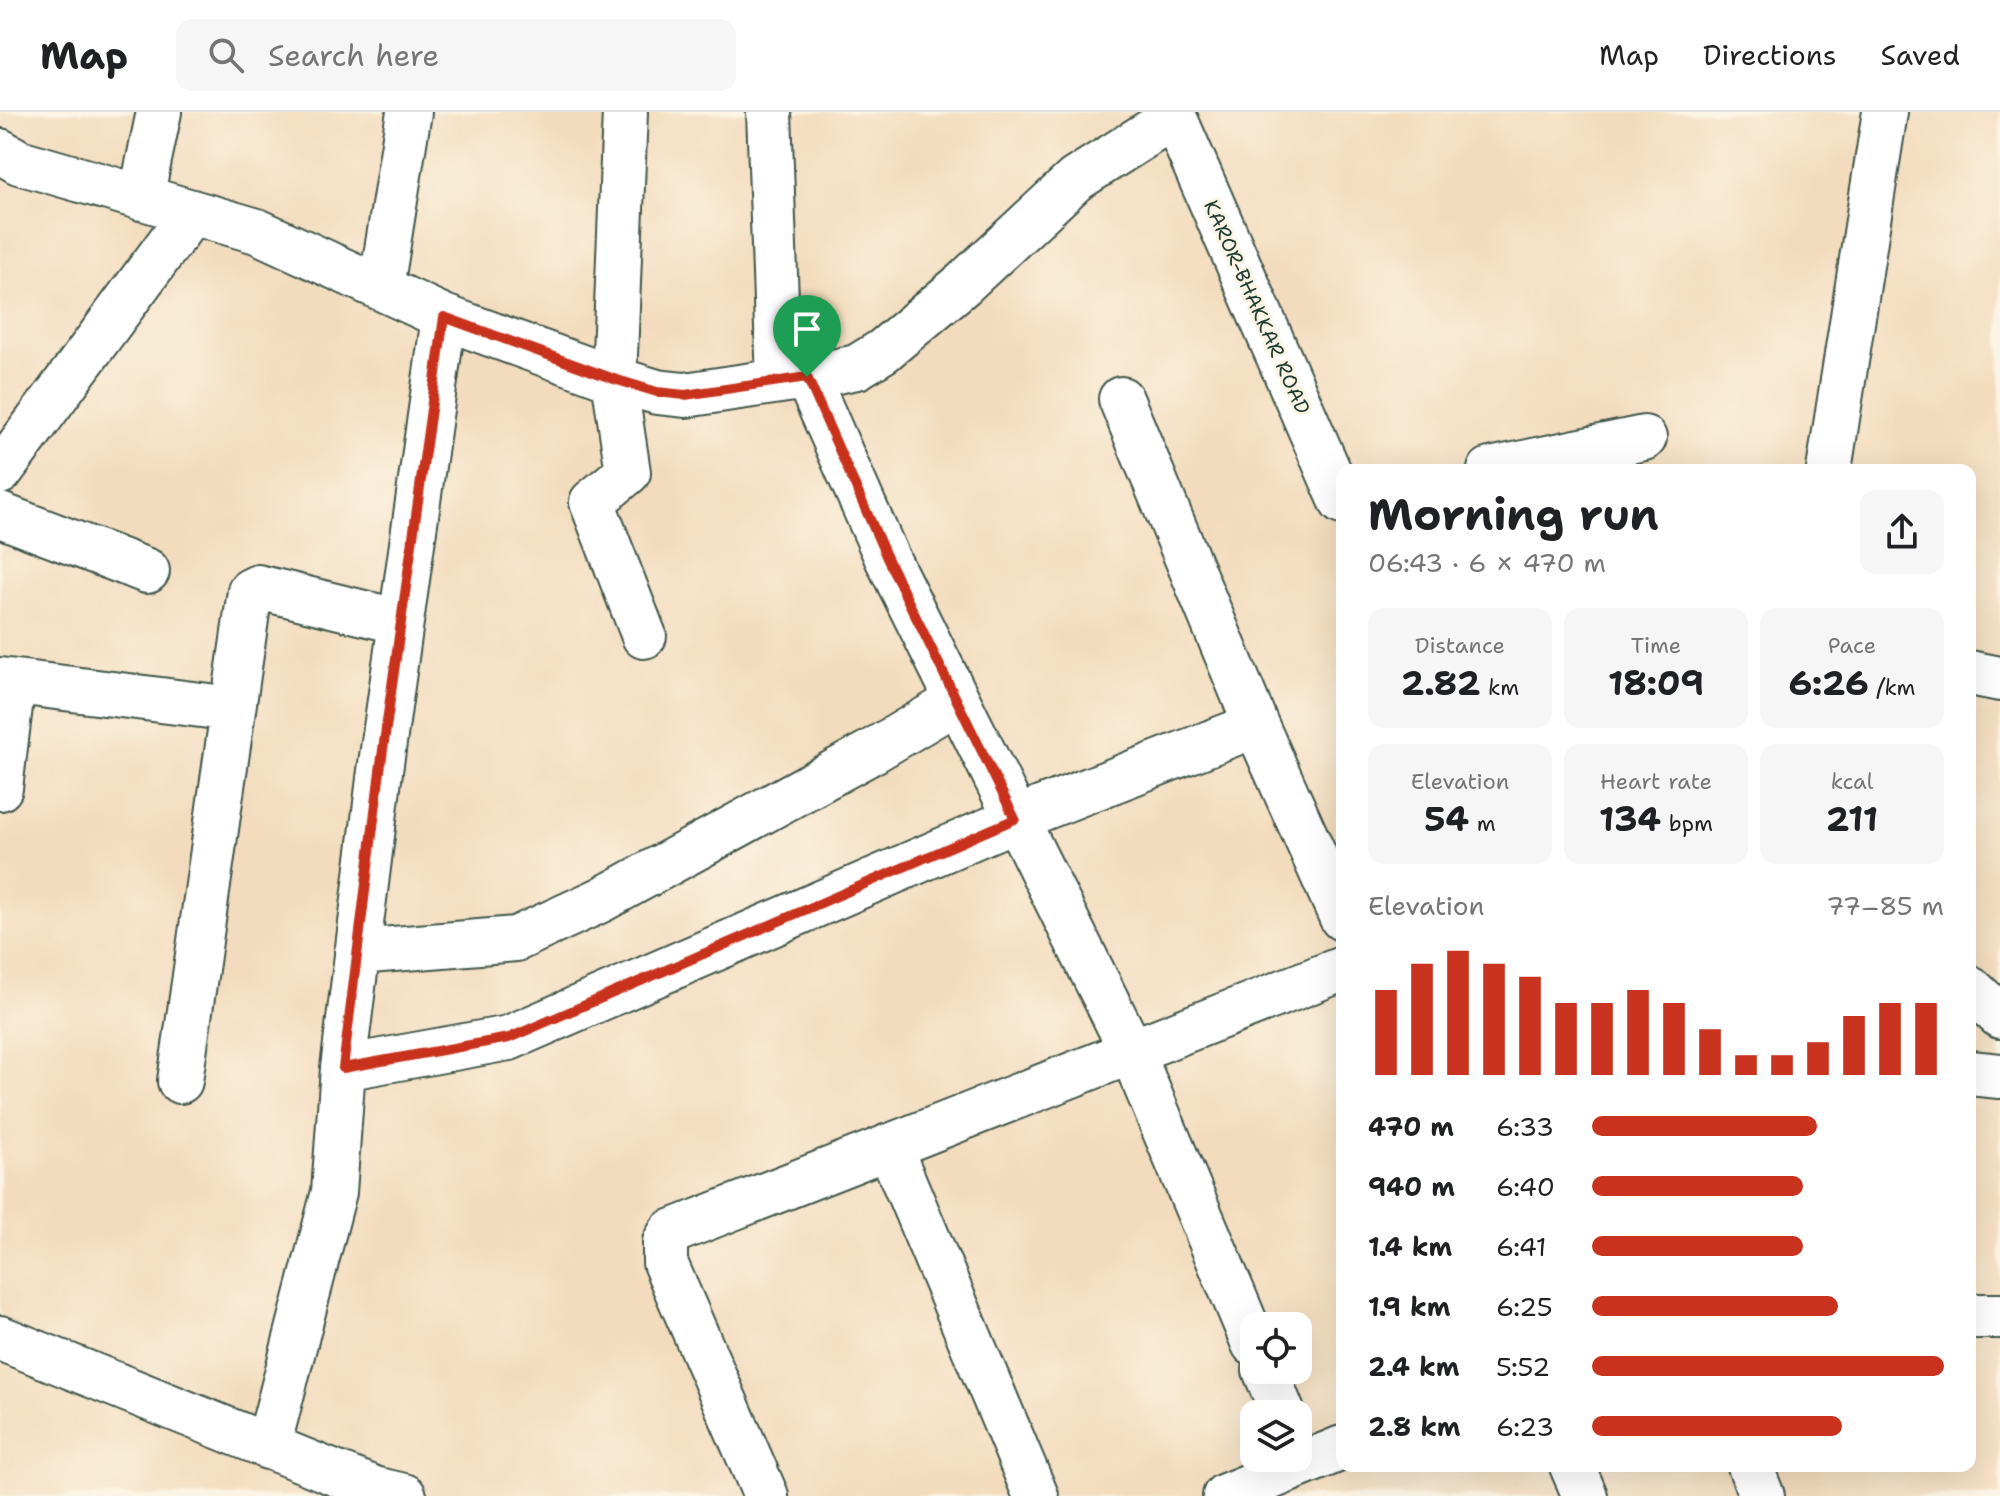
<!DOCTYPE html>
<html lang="en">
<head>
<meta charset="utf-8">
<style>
	:root { --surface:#fff; --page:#f6f6f6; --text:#202124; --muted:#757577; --line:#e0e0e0; --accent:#c8321e }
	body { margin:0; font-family:"Shantell Sans",sans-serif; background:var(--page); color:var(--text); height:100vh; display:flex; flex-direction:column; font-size:30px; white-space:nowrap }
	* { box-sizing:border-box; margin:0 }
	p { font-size:26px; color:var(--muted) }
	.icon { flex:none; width:44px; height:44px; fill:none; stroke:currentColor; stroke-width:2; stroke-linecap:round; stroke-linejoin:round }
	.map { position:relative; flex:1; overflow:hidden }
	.side { position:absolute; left:1336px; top:352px; width:640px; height:1008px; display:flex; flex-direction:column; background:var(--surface); border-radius:16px; box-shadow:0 8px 32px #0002 }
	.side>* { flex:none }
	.buttons { position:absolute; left:1240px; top:1200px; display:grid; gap:16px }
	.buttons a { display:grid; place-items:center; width:72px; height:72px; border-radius:16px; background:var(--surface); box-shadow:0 8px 32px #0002; font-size:40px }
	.pin { position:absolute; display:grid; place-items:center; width:68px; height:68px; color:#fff; margin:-82px -34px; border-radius:50% 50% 50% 0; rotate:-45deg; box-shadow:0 0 8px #0007 }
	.pin .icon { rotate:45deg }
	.round { display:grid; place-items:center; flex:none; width:84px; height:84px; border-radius:16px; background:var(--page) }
	.head { display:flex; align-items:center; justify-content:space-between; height:136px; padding:0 32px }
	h1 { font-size:44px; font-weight:700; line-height:60px }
	.metrics { display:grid; grid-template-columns:repeat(3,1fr); gap:12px; height:136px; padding:8px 32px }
	.metrics div { display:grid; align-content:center; border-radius:16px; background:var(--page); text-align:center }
	.metrics b { font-size:34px; font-weight:700 }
	.metrics small { font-size:22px; font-weight:400 }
	.metrics p { font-size:22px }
	.chart { height:224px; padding:16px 32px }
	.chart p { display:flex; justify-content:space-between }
	.chart svg { width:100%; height:144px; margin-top:8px; stroke:var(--accent); stroke-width:6 }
	ul { padding:0 32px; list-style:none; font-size:26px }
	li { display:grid; grid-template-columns:128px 96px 1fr; align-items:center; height:60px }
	li i { height:20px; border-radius:10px; background:var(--accent) }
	header { display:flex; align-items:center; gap:48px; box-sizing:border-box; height:112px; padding:0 40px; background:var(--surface); border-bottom:2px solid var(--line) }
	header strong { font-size:38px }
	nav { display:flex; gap:44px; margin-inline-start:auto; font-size:28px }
	.search { width:560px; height:72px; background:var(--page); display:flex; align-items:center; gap:20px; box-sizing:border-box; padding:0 28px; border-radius:16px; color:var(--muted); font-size:30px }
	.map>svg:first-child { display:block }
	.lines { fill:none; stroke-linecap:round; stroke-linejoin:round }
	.minor-casing { stroke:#3f5549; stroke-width:48 }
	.major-casing { stroke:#3f5549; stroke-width:48 }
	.minor { stroke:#fff; stroke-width:44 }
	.major { stroke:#fff; stroke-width:44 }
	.route-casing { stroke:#fff; stroke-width:16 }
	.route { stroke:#c8321e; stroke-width:10 }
	.labels { text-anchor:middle; stroke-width:6; stroke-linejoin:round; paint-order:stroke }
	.street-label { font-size:20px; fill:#1f3d34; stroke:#fcf5e5 }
</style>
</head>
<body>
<header>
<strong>Map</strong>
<div class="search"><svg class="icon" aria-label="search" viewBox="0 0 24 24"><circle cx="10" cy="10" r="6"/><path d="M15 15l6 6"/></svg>Search here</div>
<nav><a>Map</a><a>Directions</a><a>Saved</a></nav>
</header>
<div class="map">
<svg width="2000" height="1384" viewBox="0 0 2000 1384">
	<rect width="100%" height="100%" fill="#fcf5e5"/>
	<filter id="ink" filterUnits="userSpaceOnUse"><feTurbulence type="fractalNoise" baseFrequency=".0125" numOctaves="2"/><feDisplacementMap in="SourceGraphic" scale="16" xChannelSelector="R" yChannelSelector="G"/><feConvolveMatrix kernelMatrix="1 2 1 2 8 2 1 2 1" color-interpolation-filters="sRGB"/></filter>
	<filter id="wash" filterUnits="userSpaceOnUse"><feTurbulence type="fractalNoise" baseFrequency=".006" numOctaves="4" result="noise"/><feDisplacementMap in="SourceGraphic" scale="32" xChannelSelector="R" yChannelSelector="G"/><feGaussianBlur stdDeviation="1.8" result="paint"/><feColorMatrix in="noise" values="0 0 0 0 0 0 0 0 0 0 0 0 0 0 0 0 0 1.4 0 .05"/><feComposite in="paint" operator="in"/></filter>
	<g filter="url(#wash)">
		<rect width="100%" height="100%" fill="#f3dcbd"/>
	</g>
	<g filter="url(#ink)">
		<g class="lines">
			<g class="minor-casing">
				<path id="minor" d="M625 0 614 267 628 360 592 390 644 524
					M769 0 779 269
					M0 39 19 50 257 119 444 205 614 267 657 280 685 283 807 265 857 255 883 239 963 172 1075 68 1174 5
					M141 86 159 0
					M381 176 409 0
					M807 265 887 446 1131 938 1254 1232
					M1121 287 1256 613 1342 806
					M1490 358 1644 326
					M1829 358 1885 0
					M0 360 192 100
					M0 403 147 459
					M1970 561 2000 567
					M0 568 233 597
					M0 676 13 570
					M357 840 516 827 601 788 873 639 957 589
					M1970 876 2000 904
					M343 956 509 926 1015 707 1256 613
					M1970 961 2000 964
					M180 969 250 479 258 475 401 510
					M889 1034 1036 1384
					M1970 1204H2000
					M0 1226 374 1377 404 1384
					M1265 1258 1283 1302
					M268 1335 334 1080 343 956 380 659 444 205
					M1572 1354 1585 1384
					M766 1384 665 1151V1130L671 1120 1342 857
					M1225 1384 1342 1336"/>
			</g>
			<g class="major-casing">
				<path id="major" d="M1172 0 1342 390
					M1750 1354 1762 1384"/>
			</g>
			<use href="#minor" class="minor"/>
			<use href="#major" class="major"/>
		</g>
	</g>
	<g class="lines" filter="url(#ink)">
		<g class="route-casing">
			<path id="route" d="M444 205 614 267 657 280 685 283 807 265 887 446 1015 707 509 926 343 956 380 659Z"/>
		</g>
		<use href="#route" class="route"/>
	</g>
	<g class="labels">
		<g class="street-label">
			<text transform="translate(1257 195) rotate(66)" y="7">KAROR-BHAKKAR ROAD</text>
		</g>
	</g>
</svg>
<div class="buttons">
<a><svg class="icon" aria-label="locate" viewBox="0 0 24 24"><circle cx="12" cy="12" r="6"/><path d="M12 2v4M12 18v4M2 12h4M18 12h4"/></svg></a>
<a><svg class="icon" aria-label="layers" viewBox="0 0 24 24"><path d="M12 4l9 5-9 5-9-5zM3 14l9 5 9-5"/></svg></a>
</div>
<div class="pin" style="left:807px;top:265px;background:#1e9e55"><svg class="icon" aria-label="arrive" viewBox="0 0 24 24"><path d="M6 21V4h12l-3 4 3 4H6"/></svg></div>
<section class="side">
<div class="head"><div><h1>Morning run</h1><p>06:43 · 6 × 470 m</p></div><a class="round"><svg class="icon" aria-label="share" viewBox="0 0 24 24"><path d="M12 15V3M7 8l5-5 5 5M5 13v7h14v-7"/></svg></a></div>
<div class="metrics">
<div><p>Distance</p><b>2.82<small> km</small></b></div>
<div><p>Time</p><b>18:09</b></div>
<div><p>Pace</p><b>6:26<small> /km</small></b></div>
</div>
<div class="metrics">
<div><p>Elevation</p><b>54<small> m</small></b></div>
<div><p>Heart rate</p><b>134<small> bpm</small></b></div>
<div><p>kcal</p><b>211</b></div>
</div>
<div class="chart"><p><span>Elevation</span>77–85 m</p>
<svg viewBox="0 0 160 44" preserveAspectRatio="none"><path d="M5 44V18M15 44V10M25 44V6M35 44V10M45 44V14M55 44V22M65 44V22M75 44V18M85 44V22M95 44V30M105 44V38M115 44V38M125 44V34M135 44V26M145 44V22M155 44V22"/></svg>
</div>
<ul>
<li><b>470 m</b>6:33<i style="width:64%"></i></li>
<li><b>940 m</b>6:40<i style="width:60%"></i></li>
<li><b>1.4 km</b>6:41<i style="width:60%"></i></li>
<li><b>1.9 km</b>6:25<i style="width:70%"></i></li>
<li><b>2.4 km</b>5:52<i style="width:100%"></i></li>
<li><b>2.8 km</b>6:23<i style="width:71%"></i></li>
</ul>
</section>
</div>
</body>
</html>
